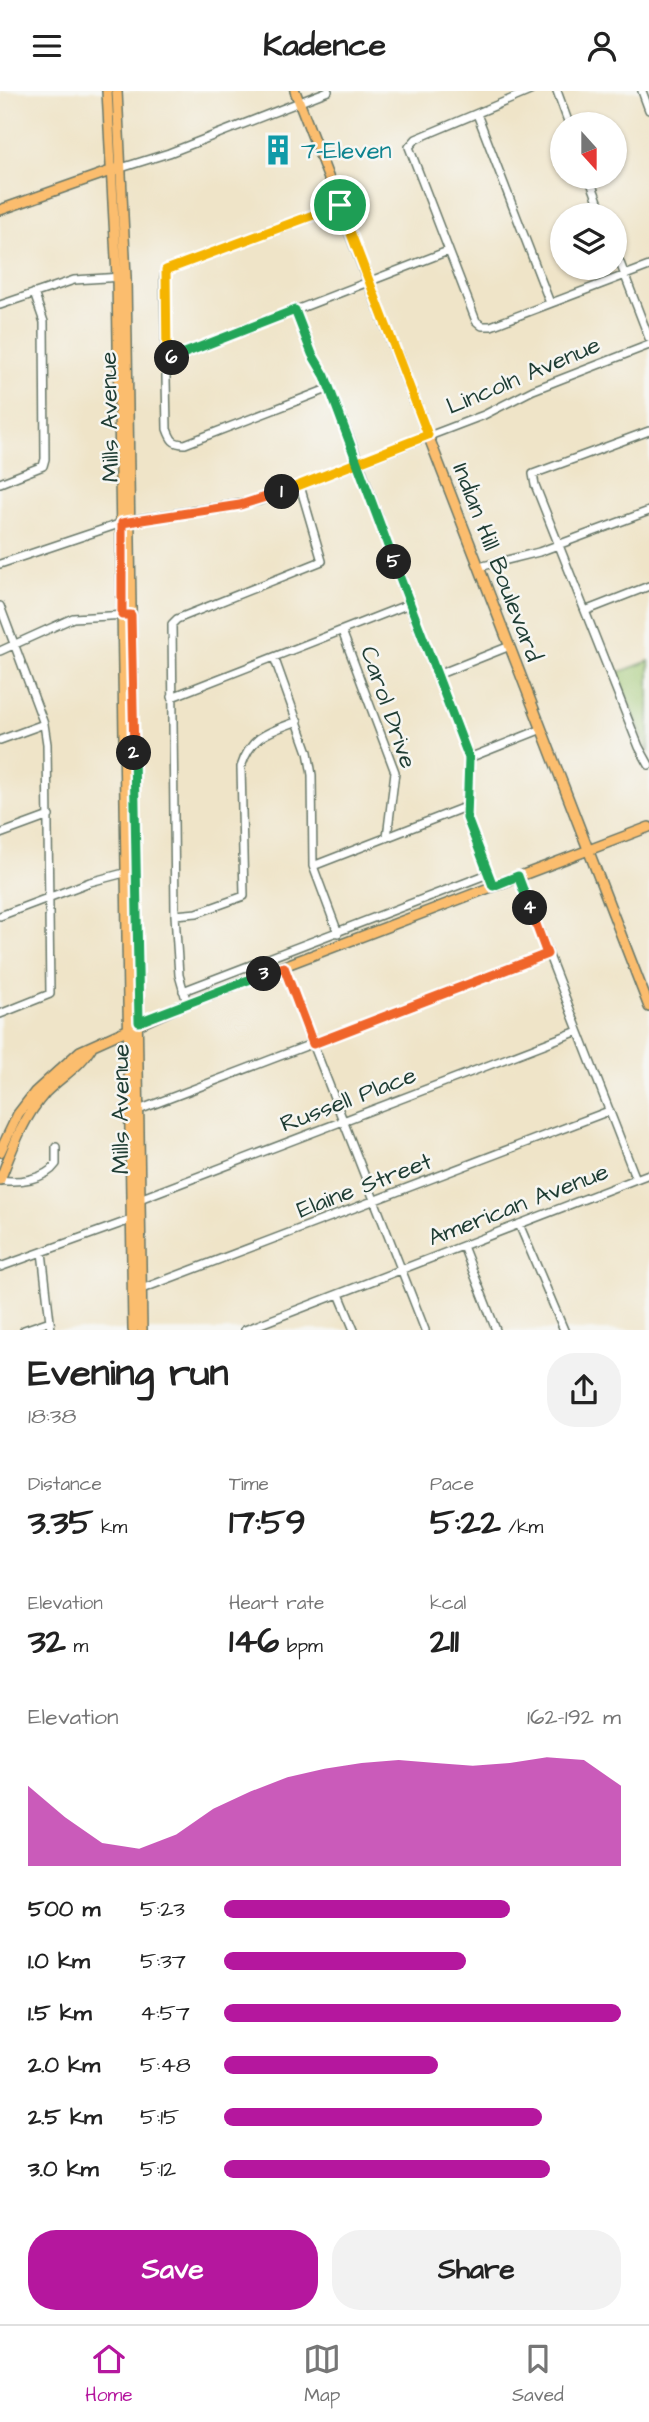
<!DOCTYPE html>
<html lang="en">
<head>
<meta charset="utf-8">
<style>
	:root { --surface:#fff; --page:#f2f2f2; --text:#222; --muted:#767676; --line:#e0e0e0; --accent:#b5179e }
	body { margin:0; font-family:"Architects Daughter",sans-serif; background:var(--page); color:var(--text); height:100vh; display:flex; flex-direction:column; font-size:26px; white-space:nowrap }
	* { box-sizing:border-box; margin:0 }
	p { font-size:23px; color:var(--muted) }
	.icon { flex:none; width:38px; height:38px; fill:none; stroke:currentColor; stroke-width:2; stroke-linecap:round; stroke-linejoin:round }
	.map { position:relative; height:1239px; overflow:hidden }
	.panel { display:flex; flex-direction:column; background:var(--surface); flex:1 }
	.panel>* { flex:none }
	.needle { width:46px; rotate:159deg }
	.buttons { position:absolute; left:550px; top:21px; display:grid; gap:14px }
	.buttons a { display:grid; place-items:center; width:77px; height:77px; border-radius:50%; background:var(--surface); box-shadow:0 2px 5px #0004; font-size:35px }
	.pin { position:absolute; display:grid; place-items:center; width:60px; height:60px; color:#fff; margin:-30px; border:4px solid #fff; border-radius:50%; box-shadow:0 2px 7px #0007 }
	.km { position:absolute; width:35px; height:35px; margin:-18px; border-radius:50%; background:#222; color:#fff; font-size:19px; line-height:35px; text-align:center }
	.round { display:grid; place-items:center; flex:none; width:74px; height:74px; border-radius:28px; background:var(--page) }
	.summary { display:flex; align-items:center; justify-content:space-between; height:119px; padding:0 28px }
	h1 { font-size:38px; font-weight:800; line-height:52px }
	.stats { display:grid; grid-template-columns:repeat(3,1fr); gap:10px; height:119px; padding:7px 28px }
	.stats div { display:grid; align-content:center }
	.stats b { font-size:35px; font-weight:800 }
	.stats small { font-size:19px; font-weight:400 }
	.stats p { font-size:19px }
	.chart { height:196px; padding:14px 28px }
	.chart p { display:flex; justify-content:space-between }
	.chart svg { width:100%; height:126px; margin-top:7px; fill:var(--accent); opacity:.7 }
	.action { display:flex; gap:14px; margin-top:auto; padding:14px 28px }
	.action a { flex:1; height:80px; border-radius:28px; background:var(--accent); color:#fff; font-size:28px; font-weight:800; line-height:80px; text-align:center }
	.action a+a { background:var(--page); color:var(--text) }
	ul { padding:0 28px; list-style:none; font-size:23px }
	li { display:grid; grid-template-columns:112px 84px 1fr; align-items:center; height:52px }
	li i { height:18px; border-radius:9px; background:var(--accent) }
	header { display:flex; justify-content:space-between; align-items:center; height:91px; padding:0 28px; background:var(--surface); font-size:32px; font-weight:800 }
	.menu { display:flex; justify-content:space-around; align-items:center; height:98px; border-top:2px solid var(--line); background:var(--surface); font-size:19px; color:var(--muted) }
	.menu a { display:grid; justify-items:center; gap:4px }
	.menu .current { color:var(--accent) }
	.map>svg:first-child { display:block }
	.green { fill:#a0c874; stroke:#608254; stroke-width:2 }
	.lines { fill:none; stroke-linecap:round; stroke-linejoin:round }
	.minor-casing { stroke:#687768; stroke-width:10 }
	.major-casing { stroke:#687768; stroke-width:12 }
	.minor { stroke:#fff; stroke-width:7 }
	.major { stroke:#fbbd6e; stroke-width:9 }
	.split-1-casing { stroke:#fff; stroke-width:14 }
	.split-2-casing { stroke:#fff; stroke-width:14 }
	.split-3-casing { stroke:#fff; stroke-width:14 }
	.split-4-casing { stroke:#fff; stroke-width:14 }
	.split-5-casing { stroke:#fff; stroke-width:14 }
	.split-6-casing { stroke:#fff; stroke-width:14 }
	.split-7-casing { stroke:#fff; stroke-width:14 }
	.split-1 { stroke:#f5b400; stroke-width:9 }
	.split-2 { stroke:#f0652b; stroke-width:9 }
	.split-3 { stroke:#22a559; stroke-width:9 }
	.split-4 { stroke:#f0652b; stroke-width:9 }
	.split-5 { stroke:#22a559; stroke-width:9 }
	.split-6 { stroke:#22a559; stroke-width:9 }
	.split-7 { stroke:#f5b400; stroke-width:9 }
	.labels { text-anchor:middle; stroke-width:5; stroke-linejoin:round; paint-order:stroke }
	.culture-label { font-size:24px; fill:#0d838f; stroke:#f6f6f2; text-anchor:start }
	.street-label { font-size:24px; fill:#1f3d34; stroke:#f6f6f2 }
</style>
</head>
<body>
<header><svg class="icon" aria-label="menu" viewBox="0 0 24 24"><path d="M4 6h16M4 12h16M4 18h16"/></svg>Kadence<svg class="icon" aria-label="person" viewBox="0 0 24 24"><circle cx="12" cy="8" r="4"/><path d="M4 21q1-7 8-7t8 7"/></svg></header>
<div class="map">
<svg width="649" height="1239" viewBox="0 0 649 1239">
	<rect width="100%" height="100%" fill="#f6f6f2"/>
	<filter id="ink" filterUnits="userSpaceOnUse"><feTurbulence type="fractalNoise" baseFrequency=".0143" numOctaves="2"/><feDisplacementMap in="SourceGraphic" scale="14" xChannelSelector="R" yChannelSelector="G"/><feConvolveMatrix kernelMatrix="1 2 1 2 8 2 1 2 1" color-interpolation-filters="sRGB"/></filter>
	<filter id="wash" filterUnits="userSpaceOnUse"><feTurbulence type="fractalNoise" baseFrequency=".00686" numOctaves="4" result="noise"/><feDisplacementMap in="SourceGraphic" scale="28" xChannelSelector="R" yChannelSelector="G"/><feGaussianBlur stdDeviation="1.57" result="paint"/><feColorMatrix in="noise" values="0 0 0 0 0 0 0 0 0 0 0 0 0 0 0 0 0 1.4 0 .05"/><feComposite in="paint" operator="in"/></filter>
	<g filter="url(#wash)">
		<rect width="100%" height="100%" fill="#efe4c8"/>
		<path class="green" d="M649 570V662L617 582Z"/>
	</g>
	<g filter="url(#ink)">
		<g class="lines">
			<g class="minor-casing">
				<path id="minor" d="M530 0 416 48 409 56 476 230 482 235H491L649 175
					M557 0 569 33
					M642 0 649 19
					M477 23 550 212
					M121 77 169 62 328 0
					M589 86 603 124
					M614 156 649 247
					M0 214 74 189 122 186
					M295 219 312 263 325 285 359 371 409 513 469 667 467 728 493 795
					M167 269 448 160
					M330 297 185 353C173 353 171 349 167 338L164 186 166 179 340 114
					M649 340 533 383 535 394 639 656 649 674
					M0 392 43 375 45 368 44 231 34 202
					M0 473 131 429 259 410 484 324 533 299 649 254
					M479 476 539 461 649 420
					M0 515 44 633 47 653 50 903 0 923
					M585 520 649 495
					M342 540 395 681 387 746
					M0 560 73 527 127 524
					M274 566 308 661 312 684 313 775 338 842
					M437 584 510 555
					M172 606 409 513
					M0 649 44 633
					M469 667 542 638
					M0 743 49 725
					M313 775 465 716
					M518 785 636 1088
					M175 824 197 822 244 805 241 676C251 644 269 641 298 630
					M0 825 90 791 128 781
					M283 876 425 1239
					M183 900 488 783
					M187 912 179 884 175 824 172 533 177 528 322 470 300 395
					M136 1020 547 863
					M0 1089C17 1092 45 1089 56 1073V1056
					M137 1109 578 940
					M519 1133 564 1239
					M463 1155 496 1239
					M42 1161 51 1239
					M0 1176 136 1127
					M139 1199 609 1020
					M339 1203 354 1239
					M24 1239 50 1230
					M245 1239 649 1083"/>
			</g>
			<g class="major-casing">
				<path id="major" d="M107 0 117 186 133 1239
					M117 0 126 186 142 1239
					M295 0 649 916
					M0 119 116 78
					M0 1061 18 1023 35 1001 80 960 187 912 649 736
					M0 1089C12 1058 23 1027 45 1002 60 986 80 976 91 957"/>
			</g>
			<use href="#minor" class="minor"/>
			<use href="#major" class="major"/>
		</g>
	</g>
	<g class="lines" filter="url(#ink)">
		<g class="split-1-casing">
			<path id="split-1" d="M282 401 428 344 340 114"/>
		</g>
		<g class="split-2-casing">
			<path id="split-2" d="M134 662 131 524H122V432L240 414 282 401"/>
		</g>
		<g class="split-3-casing">
			<path id="split-3" d="M134 662 139 931 264 883"/>
		</g>
		<g class="split-4-casing">
			<path id="split-4" d="M264 883 284 876 313 953 547 863 530 817"/>
		</g>
		<g class="split-5-casing">
			<path id="split-5" d="M394 471 469 667 467 727 493 795 518 785 530 817"/>
		</g>
		<g class="split-6-casing">
			<path id="split-6" d="M172 267 295 219 312 263 325 285 394 471"/>
		</g>
		<g class="split-7-casing">
			<path id="split-7" d="M172 267 167 269 166 179 340 114"/>
		</g>
		<use href="#split-1" class="split-1"/>
		<use href="#split-2" class="split-2"/>
		<use href="#split-3" class="split-3"/>
		<use href="#split-4" class="split-4"/>
		<use href="#split-5" class="split-5"/>
		<use href="#split-6" class="split-6"/>
		<use href="#split-7" class="split-7"/>
	</g>
	<defs>
		<g id="building-bare" transform="scale(2.415)"><path d="M-4-6H4V6H1V3H-1V6H-4ZM-2.5-4.3h1.7v1.8h-1.7ZM.8-4.3h1.7v1.8H.8ZM-2.5-1h1.7V.8h-1.7ZM.8-1h1.7V.8H.8Z" fill="#0f9aa8" stroke="#f6f6f2" stroke-width="2.5" paint-order="stroke"/></g>
	</defs>
	<g fill-rule="evenodd">
		<use href="#building-bare" x="278" y="59"/>
	</g>
	<g class="labels">
		<g class="culture-label">
			<text x="301" y="67">7-Eleven</text>
		</g>
		<g class="street-label">
			<text transform="translate(523 284) rotate(-23)" y="8">Lincoln Avenue</text>
			<text transform="translate(109 326) rotate(-91)" y="8">Mills Avenue</text>
			<text transform="translate(498 471) rotate(69)" y="8">Indian Hill Boulevard</text>
			<text transform="translate(389 616) rotate(71)" y="8">Carol Drive</text>
			<text transform="translate(348 1008) rotate(-21)" y="8">Russell Place</text>
			<text transform="translate(120 1018) rotate(-90)" y="8">Mills Avenue</text>
			<text transform="translate(364 1094) rotate(-21)" y="8">Elaine Street</text>
			<text transform="translate(518 1113) rotate(-21)" y="8">American Avenue</text>
		</g>
	</g>
</svg>
<div class="buttons">
<a><svg class="needle" viewBox="-14 -14 28 28"><path d="M0-13l5 13h-10z" fill="#e53935"/><path d="M0 13l5-13h-10z" fill="#767676"/></svg></a>
<a><svg class="icon" aria-label="layers" viewBox="0 0 24 24"><path d="M12 4l9 5-9 5-9-5zM3 14l9 5 9-5"/></svg></a>
</div>
<div class="pin" style="left:340px;top:114px;background:#1e9e55"><svg class="icon" aria-label="arrive" viewBox="0 0 24 24"><path d="M6 21V4h12l-3 4 3 4H6"/></svg></div>
<b class="km" style="left:282px;top:401px">1</b>
<b class="km" style="left:134px;top:662px">2</b>
<b class="km" style="left:264px;top:883px">3</b>
<b class="km" style="left:530px;top:817px">4</b>
<b class="km" style="left:394px;top:471px">5</b>
<b class="km" style="left:172px;top:267px">6</b>
</div>
<section class="panel">
<div class="summary"><div><h1>Evening run</h1><p>18:38</p></div><a class="round"><svg class="icon" aria-label="share" viewBox="0 0 24 24"><path d="M12 15V3M7 8l5-5 5 5M5 13v7h14v-7"/></svg></a></div>
<div class="stats">
<div><p>Distance</p><b>3.35<small> km</small></b></div>
<div><p>Time</p><b>17:59</b></div>
<div><p>Pace</p><b>5:22<small> /km</small></b></div>
</div>
<div class="stats">
<div><p>Elevation</p><b>32<small> m</small></b></div>
<div><p>Heart rate</p><b>146<small> bpm</small></b></div>
<div><p>kcal</p><b>211</b></div>
</div>
<div class="chart"><p><span>Elevation</span>162–192 m</p>
<svg viewBox="0 0 160 44" preserveAspectRatio="none"><path d="M0 44V16L10 27L20 36L30 38L40 33L50 24L60 18L70 13L80 10L90 8L100 7L110 8L120 9L130 8L140 6L150 7L160 16V44z"/></svg>
</div>
<ul>
<li><b>500 m</b>5:23<i style="width:72%"></i></li>
<li><b>1.0 km</b>5:37<i style="width:61%"></i></li>
<li><b>1.5 km</b>4:57<i style="width:100%"></i></li>
<li><b>2.0 km</b>5:48<i style="width:54%"></i></li>
<li><b>2.5 km</b>5:15<i style="width:80%"></i></li>
<li><b>3.0 km</b>5:12<i style="width:82%"></i></li>
</ul>
<div class="action"><a>Save</a><a>Share</a></div>
</section>
<nav class="menu">
<a class="current"><svg class="icon" aria-label="home" viewBox="0 0 24 24"><path d="M3 11l9-7 9 7M6 9v11h12V9"/></svg>Home</a>
<a><svg class="icon" aria-label="map" viewBox="0 0 24 24"><path d="M3 6l6-2 6 2 6-2v14l-6 2-6-2-6 2zM9 4v14M15 6v14"/></svg>Map</a>
<a><svg class="icon" aria-label="saved" viewBox="0 0 24 24"><path d="M7 4h10v16l-5-4-5 4z"/></svg>Saved</a>
</nav>
</body>
</html>
